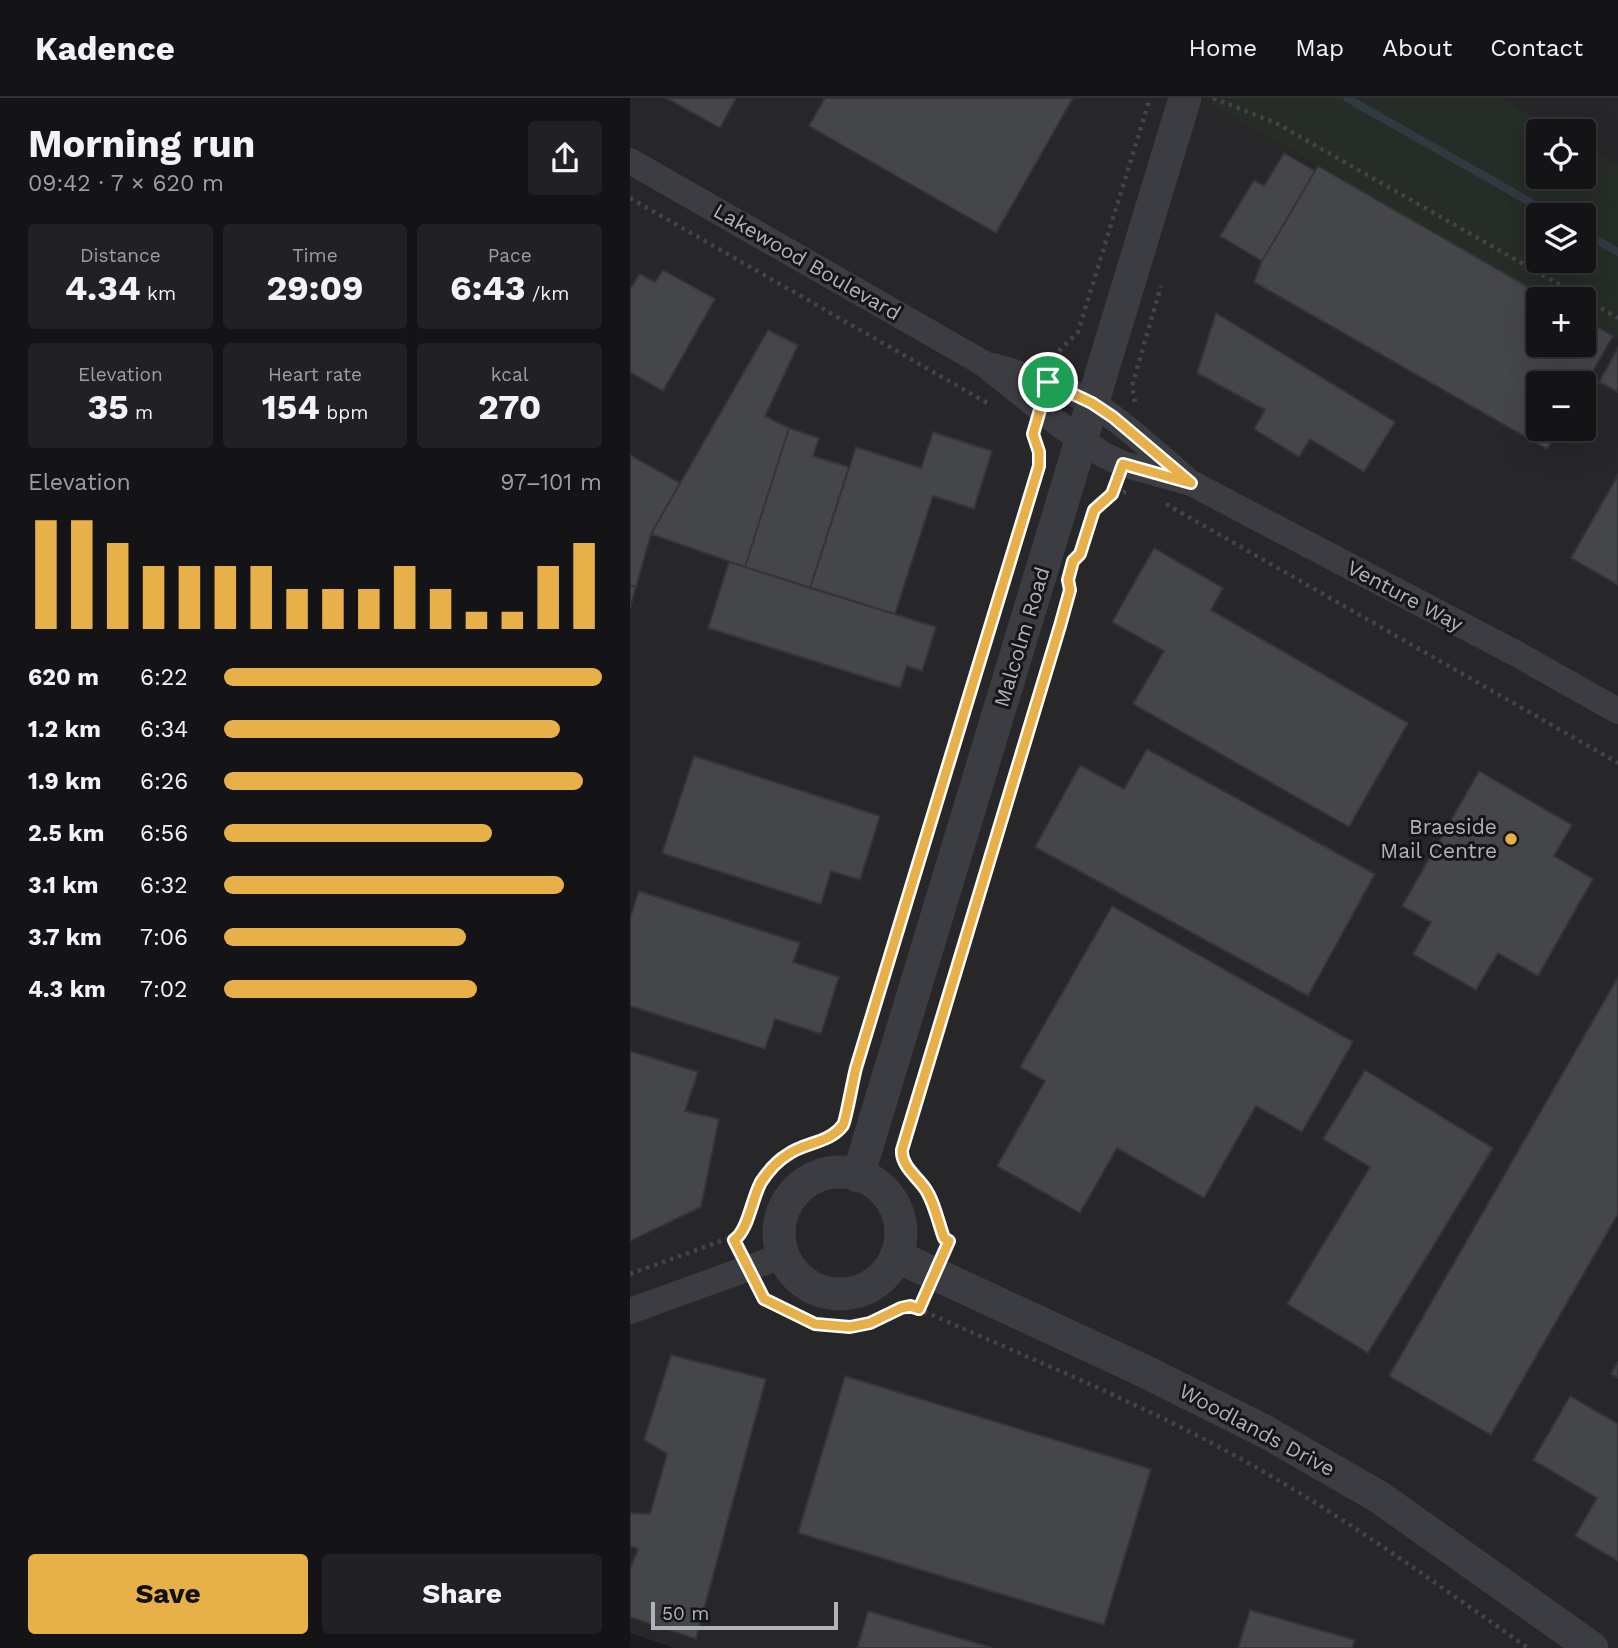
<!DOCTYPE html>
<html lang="en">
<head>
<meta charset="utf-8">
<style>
	:root { --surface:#141416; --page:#212123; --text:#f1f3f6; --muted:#9d9ea1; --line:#333335; --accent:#e7b049 }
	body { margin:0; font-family:"Work Sans",sans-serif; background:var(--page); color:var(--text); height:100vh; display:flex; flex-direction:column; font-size:26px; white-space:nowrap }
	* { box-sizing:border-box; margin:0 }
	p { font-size:23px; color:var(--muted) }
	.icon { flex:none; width:38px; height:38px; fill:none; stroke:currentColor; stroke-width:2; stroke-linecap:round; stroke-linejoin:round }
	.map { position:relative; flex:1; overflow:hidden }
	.drawer { display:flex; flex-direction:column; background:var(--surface); width:630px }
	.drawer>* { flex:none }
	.buttons { position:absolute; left:896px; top:21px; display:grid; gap:14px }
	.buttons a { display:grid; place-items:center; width:70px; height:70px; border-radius:7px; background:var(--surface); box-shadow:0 7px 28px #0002,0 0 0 2px var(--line); font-size:35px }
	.scale { position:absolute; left:21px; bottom:18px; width:187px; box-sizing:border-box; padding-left:7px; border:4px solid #aeb3bb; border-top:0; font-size:19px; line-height:24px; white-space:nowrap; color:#aeb3bb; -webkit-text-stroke:5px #161618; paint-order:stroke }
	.pin { position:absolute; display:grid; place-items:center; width:60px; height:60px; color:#fff; margin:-30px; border:4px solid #fff; border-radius:50%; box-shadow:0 2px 7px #0007 }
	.round { display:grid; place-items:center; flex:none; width:74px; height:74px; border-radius:7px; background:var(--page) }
	.head { display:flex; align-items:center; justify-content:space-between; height:119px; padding:0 28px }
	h1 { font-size:38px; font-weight:700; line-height:52px }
	.figures { display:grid; grid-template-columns:repeat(3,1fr); gap:10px; height:119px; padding:7px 28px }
	.figures div { display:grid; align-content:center; border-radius:7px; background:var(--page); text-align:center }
	.figures b { font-size:35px; font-weight:700 }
	.figures small { font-size:19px; font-weight:400 }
	.figures p { font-size:19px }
	.chart { height:196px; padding:14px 28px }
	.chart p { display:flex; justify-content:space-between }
	.chart svg { width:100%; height:126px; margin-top:7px; stroke:var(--accent); stroke-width:6 }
	.button { display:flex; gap:14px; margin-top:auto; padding:14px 28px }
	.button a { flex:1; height:80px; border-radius:7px; background:var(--accent); color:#111; font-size:28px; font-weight:700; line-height:80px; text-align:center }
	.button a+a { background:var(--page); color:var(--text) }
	ul { padding:0 28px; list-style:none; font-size:23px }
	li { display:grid; grid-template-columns:112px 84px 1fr; align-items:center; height:52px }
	li i { height:18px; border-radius:9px; background:var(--accent) }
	header { display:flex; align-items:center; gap:42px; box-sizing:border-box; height:98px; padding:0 35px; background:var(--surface); border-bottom:2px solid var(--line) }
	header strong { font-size:33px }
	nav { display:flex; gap:38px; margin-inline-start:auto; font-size:24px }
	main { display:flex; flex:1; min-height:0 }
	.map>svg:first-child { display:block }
	.built { fill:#27272a; fill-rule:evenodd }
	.green { fill:#252d26; fill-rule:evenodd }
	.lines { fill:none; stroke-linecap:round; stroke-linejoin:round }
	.stream { stroke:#313a41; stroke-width:8 }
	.building { fill:#45464a; stroke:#353539; stroke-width:2 }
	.path { stroke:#424449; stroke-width:4.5; stroke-dasharray:3.5 5; stroke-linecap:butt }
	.minor { stroke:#3c3d42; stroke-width:26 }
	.tertiary { stroke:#3c3d42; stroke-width:33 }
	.route-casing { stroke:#fff; stroke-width:14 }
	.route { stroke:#e7b049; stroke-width:9 }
	.poi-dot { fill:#e7b049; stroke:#161618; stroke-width:2.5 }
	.labels { text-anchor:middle; stroke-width:6; stroke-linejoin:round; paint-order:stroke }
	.street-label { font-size:21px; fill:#aeb3bb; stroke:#161618 }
	.poi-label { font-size:21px; fill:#aeb3bb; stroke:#161618; text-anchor:end }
</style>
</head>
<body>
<header>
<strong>Kadence</strong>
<nav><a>Home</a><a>Map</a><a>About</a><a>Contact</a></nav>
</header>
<main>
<section class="drawer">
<div class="head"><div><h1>Morning run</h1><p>09:42 · 7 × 620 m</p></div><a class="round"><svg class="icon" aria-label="share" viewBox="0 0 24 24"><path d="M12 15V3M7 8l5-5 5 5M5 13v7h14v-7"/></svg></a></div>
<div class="figures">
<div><p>Distance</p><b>4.34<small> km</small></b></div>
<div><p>Time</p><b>29:09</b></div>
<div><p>Pace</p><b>6:43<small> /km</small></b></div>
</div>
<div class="figures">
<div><p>Elevation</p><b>35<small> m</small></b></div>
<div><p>Heart rate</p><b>154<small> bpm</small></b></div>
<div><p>kcal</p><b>270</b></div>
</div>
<div class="chart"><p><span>Elevation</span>97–101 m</p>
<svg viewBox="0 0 160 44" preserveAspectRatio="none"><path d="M5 44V6M15 44V6M25 44V14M35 44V22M45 44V22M55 44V22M65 44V22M75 44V30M85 44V30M95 44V30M105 44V22M115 44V30M125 44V38M135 44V38M145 44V22M155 44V14"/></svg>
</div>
<ul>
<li><b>620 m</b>6:22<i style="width:100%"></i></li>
<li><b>1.2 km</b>6:34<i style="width:89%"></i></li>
<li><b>1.9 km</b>6:26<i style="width:95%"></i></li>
<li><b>2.5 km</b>6:56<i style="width:71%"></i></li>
<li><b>3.1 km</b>6:32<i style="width:90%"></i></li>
<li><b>3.7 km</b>7:06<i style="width:64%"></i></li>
<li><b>4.3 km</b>7:02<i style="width:67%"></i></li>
</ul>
<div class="button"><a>Save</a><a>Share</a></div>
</section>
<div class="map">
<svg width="988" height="1550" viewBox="0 0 988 1550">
	<rect width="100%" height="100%" fill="#1b1b1d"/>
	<path class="built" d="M0 0H988V1550H44L0 1535ZM908 33H954V79H908ZM908 117H954V163H908ZM908 201H954V247H908ZM908 285H954V331H908Z"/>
	<path class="green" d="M583 0H871L929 33H908V79H954V47L988 67V240L954 220V201H921L581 6ZM908 117H954V163H908Z"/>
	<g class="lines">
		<path class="stream" d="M717 0 923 117
			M954 135 988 154"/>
	</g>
	<path class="building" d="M36 0H106L90 30Z
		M195 0H443L366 135 179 28Z
		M654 55 685 73 632 163 590 138 624 82 634 88Z
		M688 68 919 201H908V247H954V221L983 238 954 289V285H908V331H929L917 351 624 184 632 163Z
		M33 172 85 201 33 293 0 274V191L10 176 25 184Z
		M586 215 765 324 734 374 680 341 669 359 624 331 635 312 567 275Z
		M138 232 168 247 135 318 159 330 115 469 21 436Z
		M988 250V294L969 284Z
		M159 330 189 340 183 358 219 369 180 490 115 469Z
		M303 334 362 353 344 411 303 398 265 516 180 490 226 349 291 370Z
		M0 357 50 385 21 436 6 489 0 487Z
		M988 377V487L941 460Z
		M524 450 593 490 581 512 778 625 719 729 503 606 534 553 482 524Z
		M99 464 306 529 292 573 277 568 270 590 78 530Z
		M0 487 6 489 0 510Z
		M517 651 745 776 678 898 405 749 450 667 494 691Z
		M64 658 250 718 230 782 201 773 191 806 32 755Z
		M849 673 942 727 924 758 963 781 908 878 868 855 846 892 783 856 801 824 772 808Z
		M9 793 170 845 163 864 209 879 191 936 145 921 135 951 0 908V820Z
		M482 808 723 944 672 1034 626 1008 574 1100 487 1050 450 1115 367 1068 415 983 390 969Z
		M988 879V1116L861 1337 759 1278Z
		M0 953 68 974 55 1013 89 1021 71 1109 0 1143Z
		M735 972 863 1050 738 1255 657 1206 740 1069 693 1041Z
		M41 1257 136 1281 66 1541 0 1519V1471L8 1451 0 1448V1415L20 1416 37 1356 14 1342Z
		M988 1263V1280L981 1276Z
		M215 1278 521 1371 474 1527 168 1435Z
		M940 1298 988 1326V1463L945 1438 967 1400 903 1362Z
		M620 1512 725 1542 722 1550H608Z
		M238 1513 363 1550H227Z"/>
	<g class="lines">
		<path class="path" d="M583 0 646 25 988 220
			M0 100 359 306
			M426 261 428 254 448 234 520 0
			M505 304 502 288 531 188
			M536 406 988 665
			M446 459 450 456C459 427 461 400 496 394
			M218 1006 308 696 409 368V353L405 340
			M104 1142C121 1131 121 1099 132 1082 138 1073 150 1060 159 1055 180 1044 195 1046 213 1027
			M316 1149 319 1143 314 1140C308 1124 304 1102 294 1089 285 1077 271 1067 272 1052L430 528 440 492 439 487
			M0 1176 102 1139 104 1142
			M130 1192C136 1205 151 1211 164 1217 188 1227 212 1232 238 1225 256 1220 269 1205 289 1211 405 1263 524 1310 634 1374 726 1427 811 1489 898 1550"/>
		<path class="minor" d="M0 63 353 265 430 327 472 356 493 366 561 385 885 555 988 613
			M363 268C398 278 434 288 465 307 497 327 525 355 554 379
			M0 1213 152 1158"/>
		<path class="tertiary" d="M149 1135a61 61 0 1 1 122 0a61 61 0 1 1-122 0Z
			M228 1078 555 0
			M266 1158 514 1273 636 1334 749 1399 962 1550"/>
	</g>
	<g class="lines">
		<g class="route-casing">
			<path id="route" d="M418 284 462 305 483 319 561 385 493 366 482 396 464 412 450 456 443 463 438 482 440 492 430 528 272 1052C271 1067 285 1077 294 1089 304 1102 308 1124 314 1140L319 1143 289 1211 280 1208 271 1210 240 1225 220 1229 185 1226 134 1201 104 1142C118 1133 122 1100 131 1084 137 1075 147 1063 157 1057 174 1044 199 1046 213 1027 216 1022 223 981 226 970L409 368V354L403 336Z"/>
		</g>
		<use href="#route" class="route"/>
	</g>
	<circle class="poi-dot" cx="881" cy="741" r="7"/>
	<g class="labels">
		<g class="street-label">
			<text transform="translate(177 164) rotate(30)" y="7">Lakewood Boulevard</text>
			<text transform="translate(775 498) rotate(28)" y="7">Venture Way</text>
			<text transform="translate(392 539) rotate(-73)" y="7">Malcolm Road</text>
			<text transform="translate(627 1332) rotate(28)" y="7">Woodlands Drive</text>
		</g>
		<g class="poi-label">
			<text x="867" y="736">Braeside<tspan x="867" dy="24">Mail Centre</tspan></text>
		</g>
	</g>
</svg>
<div class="buttons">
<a><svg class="icon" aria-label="locate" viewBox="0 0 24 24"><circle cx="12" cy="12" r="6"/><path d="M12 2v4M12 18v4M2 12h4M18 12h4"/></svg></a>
<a><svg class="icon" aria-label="layers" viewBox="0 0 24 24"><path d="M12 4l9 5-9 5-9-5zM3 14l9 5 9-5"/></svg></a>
<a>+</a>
<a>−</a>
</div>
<div class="scale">50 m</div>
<div class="pin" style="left:418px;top:284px;background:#1e9e55"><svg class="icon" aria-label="arrive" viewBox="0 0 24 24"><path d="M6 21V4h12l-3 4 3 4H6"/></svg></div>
</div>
</main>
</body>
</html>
